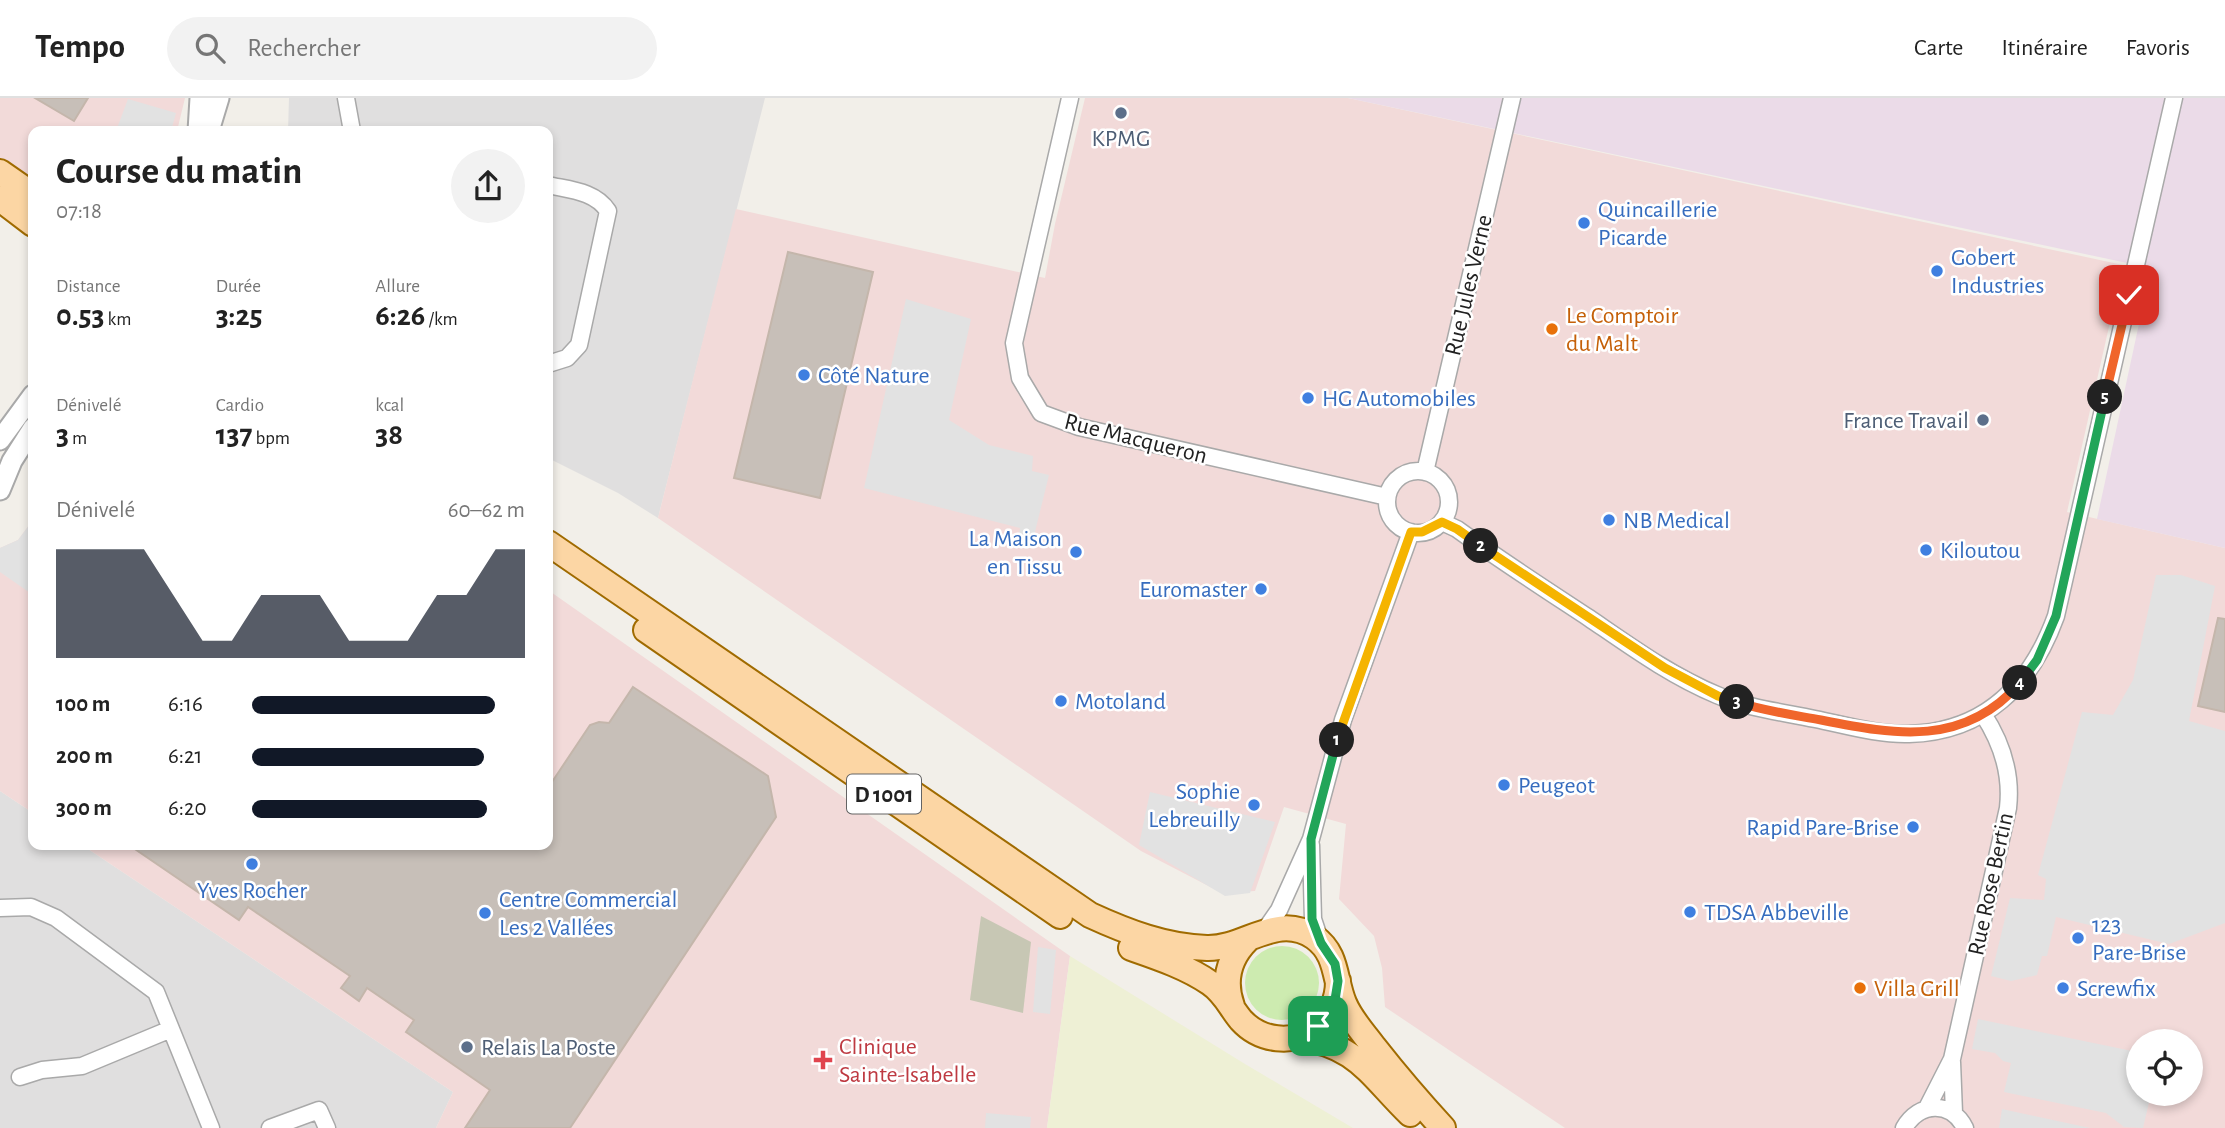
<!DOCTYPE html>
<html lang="fr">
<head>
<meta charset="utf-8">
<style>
	:root { --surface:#fff; --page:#f2f2f2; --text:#222; --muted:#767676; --line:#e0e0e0; --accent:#111827 }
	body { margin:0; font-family:"Alegreya Sans",sans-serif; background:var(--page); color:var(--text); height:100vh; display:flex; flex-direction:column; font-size:26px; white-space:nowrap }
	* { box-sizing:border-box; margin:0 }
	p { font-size:23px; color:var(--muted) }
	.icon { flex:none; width:38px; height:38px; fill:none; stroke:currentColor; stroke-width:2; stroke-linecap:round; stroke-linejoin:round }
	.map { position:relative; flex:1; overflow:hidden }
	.side { position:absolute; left:28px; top:28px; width:525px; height:724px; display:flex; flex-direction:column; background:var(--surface); border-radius:14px; box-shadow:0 4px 10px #0003 }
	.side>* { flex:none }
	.buttons { position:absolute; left:2126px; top:931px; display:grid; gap:14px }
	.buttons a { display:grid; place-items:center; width:77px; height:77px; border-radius:50%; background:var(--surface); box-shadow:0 4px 10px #0003; font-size:35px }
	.pin { position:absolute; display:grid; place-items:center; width:60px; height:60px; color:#fff; margin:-30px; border-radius:14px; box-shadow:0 4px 10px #0006 }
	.km { position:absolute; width:35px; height:35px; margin:-18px; border-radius:50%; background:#222; color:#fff; font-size:19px; line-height:35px; text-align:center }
	.round { display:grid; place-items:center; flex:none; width:74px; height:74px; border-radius:37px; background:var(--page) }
	.head { display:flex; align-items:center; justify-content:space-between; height:119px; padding:0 28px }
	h1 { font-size:38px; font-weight:600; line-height:52px }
	.metrics { display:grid; grid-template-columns:repeat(3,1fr); gap:10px; height:119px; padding:7px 28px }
	.metrics div { display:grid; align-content:center }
	.metrics b { font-size:30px; font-weight:600 }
	.metrics small { font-size:19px; font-weight:400 }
	.metrics p { font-size:19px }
	.chart { height:196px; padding:14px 28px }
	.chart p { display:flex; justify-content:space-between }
	.chart svg { width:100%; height:126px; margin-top:7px; fill:var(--accent); opacity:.7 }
	ul { padding:0 28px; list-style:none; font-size:23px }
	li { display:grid; grid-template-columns:112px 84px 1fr; align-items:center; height:52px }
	li i { height:18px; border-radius:9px; background:var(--accent) }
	header { display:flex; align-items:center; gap:42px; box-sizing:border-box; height:98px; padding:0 35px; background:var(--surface); border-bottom:2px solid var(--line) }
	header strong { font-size:33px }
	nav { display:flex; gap:38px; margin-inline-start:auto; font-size:24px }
	.search { width:490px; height:63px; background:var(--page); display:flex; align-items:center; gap:18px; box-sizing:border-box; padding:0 24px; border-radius:38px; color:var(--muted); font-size:26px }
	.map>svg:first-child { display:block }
	.residential { fill:#e0dfdf }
	.commercial { fill:#f2dad9; fill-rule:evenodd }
	.industrial { fill:#ebdbe8 }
	.construction { fill:#c7c7b4 }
	.farmland { fill:#eef0d5 }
	.grass { fill:#cdebb0 }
	.parking { fill:#e2e2e2 }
	.building { fill:#c7bfb8; stroke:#c4b6ab; stroke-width:2 }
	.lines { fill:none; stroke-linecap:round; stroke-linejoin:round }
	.minor-casing { stroke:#a9a9a9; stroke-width:19 }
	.tertiary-casing { stroke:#a9a9a9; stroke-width:23 }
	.primary-casing { stroke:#a06b00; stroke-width:28 }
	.minor { stroke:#fff; stroke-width:16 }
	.tertiary { stroke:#fff; stroke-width:19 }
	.primary { stroke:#fcd6a4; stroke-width:24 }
	.split-1-casing { stroke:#fff; stroke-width:14 }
	.split-2-casing { stroke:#fff; stroke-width:14 }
	.split-3-casing { stroke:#fff; stroke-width:14 }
	.split-4-casing { stroke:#fff; stroke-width:14 }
	.split-5-casing { stroke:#fff; stroke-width:14 }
	.split-6-casing { stroke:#fff; stroke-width:14 }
	.split-1 { stroke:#22a559; stroke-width:9 }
	.split-2 { stroke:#f5b400; stroke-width:9 }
	.split-3 { stroke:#f5b400; stroke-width:9 }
	.split-4 { stroke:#f0652b; stroke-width:9 }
	.split-5 { stroke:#22a559; stroke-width:9 }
	.split-6 { stroke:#f0652b; stroke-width:9 }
	.service-dot { fill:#5c6f8a; stroke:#fff; stroke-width:2.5 }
	.shop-dot { fill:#3f7fe0; stroke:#fff; stroke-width:2.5 }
	.food-dot { fill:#e8710a; stroke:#fff; stroke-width:2.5 }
	.health-dot { fill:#e0444e; stroke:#fff; stroke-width:2.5 }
	.labels { text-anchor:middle; stroke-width:5; stroke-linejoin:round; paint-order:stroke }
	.shield { fill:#fff; stroke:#646464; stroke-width:2 }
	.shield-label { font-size:23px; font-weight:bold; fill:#222 }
	.service-label { font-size:24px; fill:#4e5e75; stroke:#fff }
	.shop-label { font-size:24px; fill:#366cbe; stroke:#fff; text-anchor:start }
	.street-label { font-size:24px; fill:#222; stroke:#fff }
	.food-label { font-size:24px; fill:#c56008; stroke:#fff; text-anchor:start }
	.health-label { font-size:24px; fill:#be3a42; stroke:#fff; text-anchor:start }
</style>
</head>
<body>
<header>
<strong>Tempo</strong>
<div class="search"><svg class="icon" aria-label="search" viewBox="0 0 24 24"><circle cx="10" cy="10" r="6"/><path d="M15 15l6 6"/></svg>Rechercher</div>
<nav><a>Carte</a><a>Itinéraire</a><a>Favoris</a></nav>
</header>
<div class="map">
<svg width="2225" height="1030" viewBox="0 0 2225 1030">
	<rect width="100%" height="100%" fill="#f2efe9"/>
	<path class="residential" d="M289 0H765L658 420 618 395 548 360V33H288Z
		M0 693 33 715V747H82L453 994 436 1030H0Z"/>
	<path class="commercial" d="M0 0H185L177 33H33V113L0 88Z
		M1085 0H1348L2123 167 2067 414 2225 450V1030H1565L1385 909 1382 870 1374 838 1339 801 1346 726 1284 709 1255 793 1222 795 1141 753 658 420 736 111 1045 180 1055 126ZM2138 943H2191V996H2138Z
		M33 422V715L0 693V450L18 442Z
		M548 492 1070 858 1047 1030H436L453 994 82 747H548Z"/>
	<path class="industrial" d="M1348 0H2225V450L2097 421 2151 170Z"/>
	<path class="construction" d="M981 818 1031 844 1023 915 970 902Z"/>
	<path class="farmland" d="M1070 858 1245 966 1353 1030H1047Z"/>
	<path class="grass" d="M1245 885a37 37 0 1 1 74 0a37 37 0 1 1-74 0Z"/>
	<path class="parking" d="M128 1 176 15 171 33H116Z
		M906 201 971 221 949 322 989 347 1033 358 1032 373 1049 377 1031 450 1017 446 1020 430 864 390Z
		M33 422V497L0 474V450L18 442Z
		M2156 477H2181L2215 488 2189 623 2225 633V825L2169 846 2056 819 2047 858H2042L2037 877 2011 883 1991 878 2010 800 2044 802 2046 781 2038 777 2082 614 2113 617 2133 582Z
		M1150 694 1275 724 1250 795 1225 798 1139 747Z
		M1038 849 1056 852 1050 916 1033 914Z
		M1978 921 2132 953 2138 973V996H2151L2143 1030 2124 1029 2106 1015 2004 994 2011 965 2003 963 1995 955 1972 951Z
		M2002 1011 2090 1030H1999Z
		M986 1015 1031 1019 1030 1030H985Z"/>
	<path class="building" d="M35 0H88L74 23Z
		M788 154 873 174 820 400 734 380Z
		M2218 520 2225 521V614L2198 608Z
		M633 589 768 678 776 719 570 1030H465L490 992 406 934 414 922 367 890 359 903 341 890 350 878 248 809 239 822 129 747H548V690L590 627 599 624 609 625Z"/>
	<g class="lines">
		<g class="minor-casing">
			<path id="minor" d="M346 0 352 33
				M1070 0 1014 245 1020 280 1041 315 1079 329 1387 399
				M548 87C570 92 595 93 608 113L579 247 567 260 548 266
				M1387 404a31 31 0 1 1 62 0a31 31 0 1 1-62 0Z
				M1425 374 1512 0
				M1442 424 1457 431C1500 462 1545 491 1589 520 1630 548 1671 578 1717 597 1747 610 1782 614 1815 621 1845 627 1878 637 1909 636 1985 634 2031 587 2056 518L2174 0
				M1311 747 1313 821 1321 845
				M0 810 31 809 56 820 156 894 211 1030
				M1265 832 1279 812 1311 741 1343 622 1411 434
				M1952 964 1954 1015
				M20 979 42 972 82 968 171 931
				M1927 1010 1952 961 2008 710C2012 675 2002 645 1983 616
				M270 1030 319 1012 327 1030
				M1904 1030C1919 1004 1951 1002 1965 1030"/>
		</g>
		<g class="tertiary-casing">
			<path id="tertiary" d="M198 33 200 0
				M209 33 219 0
				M0 342 33 297
				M0 392 12 363 33 330"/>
		</g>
		<g class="primary-casing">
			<path id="primary" d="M0 74 33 97
				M0 101 33 126
				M548 445 1090 817C1127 834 1166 849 1207 850 1245 851 1277 814 1314 839 1338 856 1334 881 1344 905 1351 922 1363 934 1374 949 1396 977 1419 1004 1443 1030
				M646 532 1060 818
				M1131 850C1157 859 1187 869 1210 885 1225 895 1230 909 1241 922 1260 943 1293 947 1315 930 1330 919 1338 902 1338 883
				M1232 908C1223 883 1228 861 1247 842
				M1295 939C1357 946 1369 976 1410 1016"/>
		</g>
		<use href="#minor" class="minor"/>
		<use href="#tertiary" class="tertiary"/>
		<use href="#primary" class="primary"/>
	</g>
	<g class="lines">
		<g class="split-1-casing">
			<path id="split-1" d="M1318 928 1334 908 1338 883 1335 866 1321 845 1312 821 1311 741 1337 642"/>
		</g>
		<g class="split-2-casing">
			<path id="split-2" d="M1337 642 1411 434H1422L1442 424 1457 431 1481 448"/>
		</g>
		<g class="split-3-casing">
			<path id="split-3" d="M1481 448 1665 570 1718 598 1737 604"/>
		</g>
		<g class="split-4-casing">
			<path id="split-4" d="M1737 604C1764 613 1794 617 1821 622 1896 637 1964 649 2020 585"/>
		</g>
		<g class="split-5-casing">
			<path id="split-5" d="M2020 585 2037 562 2056 518 2105 299"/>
		</g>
		<g class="split-6-casing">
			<path id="split-6" d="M2105 299 2129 197"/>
		</g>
		<use href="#split-1" class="split-1"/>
		<use href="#split-2" class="split-2"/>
		<use href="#split-3" class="split-3"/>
		<use href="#split-4" class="split-4"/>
		<use href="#split-5" class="split-5"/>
		<use href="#split-6" class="split-6"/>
	</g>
	<g class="service-dot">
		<circle cx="1121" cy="15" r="7"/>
		<circle cx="1983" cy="322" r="7"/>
		<circle cx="467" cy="949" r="7"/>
	</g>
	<g class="shop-dot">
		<circle cx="1584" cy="125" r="7"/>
		<circle cx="1937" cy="173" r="7"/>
		<circle cx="804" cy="277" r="7"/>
		<circle cx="1308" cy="300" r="7"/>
		<circle cx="1609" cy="422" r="7"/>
		<circle cx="1926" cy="452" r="7"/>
		<circle cx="1076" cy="454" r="7"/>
		<circle cx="1261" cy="491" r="7"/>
		<circle cx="1061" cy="603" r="7"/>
		<circle cx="1504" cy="687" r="7"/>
		<circle cx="1254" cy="707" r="7"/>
		<circle cx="1913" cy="729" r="7"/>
		<circle cx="252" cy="766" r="7"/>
		<circle cx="1690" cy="814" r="7"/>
		<circle cx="485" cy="815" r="7"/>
		<circle cx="2078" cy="840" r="7"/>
		<circle cx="2063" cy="890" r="7"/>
	</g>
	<g class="food-dot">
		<circle cx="1552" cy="231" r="7"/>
		<circle cx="1860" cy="890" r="7"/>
	</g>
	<path class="health-dot" d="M819.5 951.5h7v7h7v7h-7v7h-7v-7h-7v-7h7z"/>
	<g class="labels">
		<rect class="shield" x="847" y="676.5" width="74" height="39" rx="5"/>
		<g class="shield-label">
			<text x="884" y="704">D 1001</text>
		</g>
		<g class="service-label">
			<text x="1121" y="48">KPMG</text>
			<text x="1969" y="330" text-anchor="end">France Travail</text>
			<text x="481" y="957" text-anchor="start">Relais La Poste</text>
		</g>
		<g class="shop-label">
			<text x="1598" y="119">Quincaillerie<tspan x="1598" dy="28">Picarde</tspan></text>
			<text x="1951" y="167">Gobert<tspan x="1951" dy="28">Industries</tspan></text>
			<text x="818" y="285">Côté Nature</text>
			<text x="1322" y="308">HG Automobiles</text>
			<text x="1623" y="430">NB Medical</text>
			<text x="1062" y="448" text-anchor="end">La Maison<tspan x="1062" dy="28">en Tissu</tspan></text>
			<text x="1940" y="460">Kiloutou</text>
			<text x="1247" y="499" text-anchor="end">Euromaster</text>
			<text x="1075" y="611">Motoland</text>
			<text x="1518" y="695">Peugeot</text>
			<text x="1240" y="701" text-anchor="end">Sophie<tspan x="1240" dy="28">Lebreuilly</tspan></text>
			<text x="1899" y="737" text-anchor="end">Rapid Pare-Brise</text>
			<text x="252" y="800" text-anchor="middle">Yves Rocher</text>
			<text x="499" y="809">Centre Commercial<tspan x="499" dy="28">Les 2 Vallées</tspan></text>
			<text x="1704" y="822">TDSA Abbeville</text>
			<text x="2092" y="834">123<tspan x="2092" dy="28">Pare-Brise</tspan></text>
			<text x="2077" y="898">Screwfix</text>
		</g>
		<g class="street-label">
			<text transform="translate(1468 187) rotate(-77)" y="8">Rue Jules Verne</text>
			<text transform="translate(1136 340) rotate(14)" y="8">Rue Macqueron</text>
			<text transform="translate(1990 786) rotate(-78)" y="8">Rue Rose Bertin</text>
		</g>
		<g class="food-label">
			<text x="1566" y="225">Le Comptoir<tspan x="1566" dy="28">du Malt</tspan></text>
			<text x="1874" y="898">Villa Grill</text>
		</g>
		<g class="health-label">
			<text x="839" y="956">Clinique<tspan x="839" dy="28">Sainte-Isabelle</tspan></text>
		</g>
	</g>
</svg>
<div class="buttons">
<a><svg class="icon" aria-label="locate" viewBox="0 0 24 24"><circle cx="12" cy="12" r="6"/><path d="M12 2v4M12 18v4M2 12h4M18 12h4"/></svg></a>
</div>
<div class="pin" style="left:1318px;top:928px;background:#1e9e55"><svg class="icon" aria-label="arrive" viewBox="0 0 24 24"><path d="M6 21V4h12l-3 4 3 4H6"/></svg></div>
<div class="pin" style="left:2129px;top:197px;background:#d93025"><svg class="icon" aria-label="check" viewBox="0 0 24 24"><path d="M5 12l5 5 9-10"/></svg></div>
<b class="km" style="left:1337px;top:642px">1</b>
<b class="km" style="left:1481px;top:448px">2</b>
<b class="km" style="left:1737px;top:604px">3</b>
<b class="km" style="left:2020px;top:585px">4</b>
<b class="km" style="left:2105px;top:299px">5</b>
<section class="side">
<div class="head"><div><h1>Course du matin</h1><p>07:18</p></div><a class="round"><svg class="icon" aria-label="share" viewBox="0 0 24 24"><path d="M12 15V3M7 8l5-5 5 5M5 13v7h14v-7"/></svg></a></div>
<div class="metrics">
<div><p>Distance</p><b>0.53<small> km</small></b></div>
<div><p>Durée</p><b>3:25</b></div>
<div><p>Allure</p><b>6:26<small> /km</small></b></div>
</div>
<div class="metrics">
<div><p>Dénivelé</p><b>3<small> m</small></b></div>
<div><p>Cardio</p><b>137<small> bpm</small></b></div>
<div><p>kcal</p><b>38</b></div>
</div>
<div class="chart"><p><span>Dénivelé</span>60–62 m</p>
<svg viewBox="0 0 160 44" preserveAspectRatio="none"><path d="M0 44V6L10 6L20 6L30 6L40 22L50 38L60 38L70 22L80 22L90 22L100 38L110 38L120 38L130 22L140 22L150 6L160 6V44z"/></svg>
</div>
<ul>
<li><b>100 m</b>6:16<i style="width:89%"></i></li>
<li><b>200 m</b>6:21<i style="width:85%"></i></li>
<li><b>300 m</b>6:20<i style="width:86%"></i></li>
</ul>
</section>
</div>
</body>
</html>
